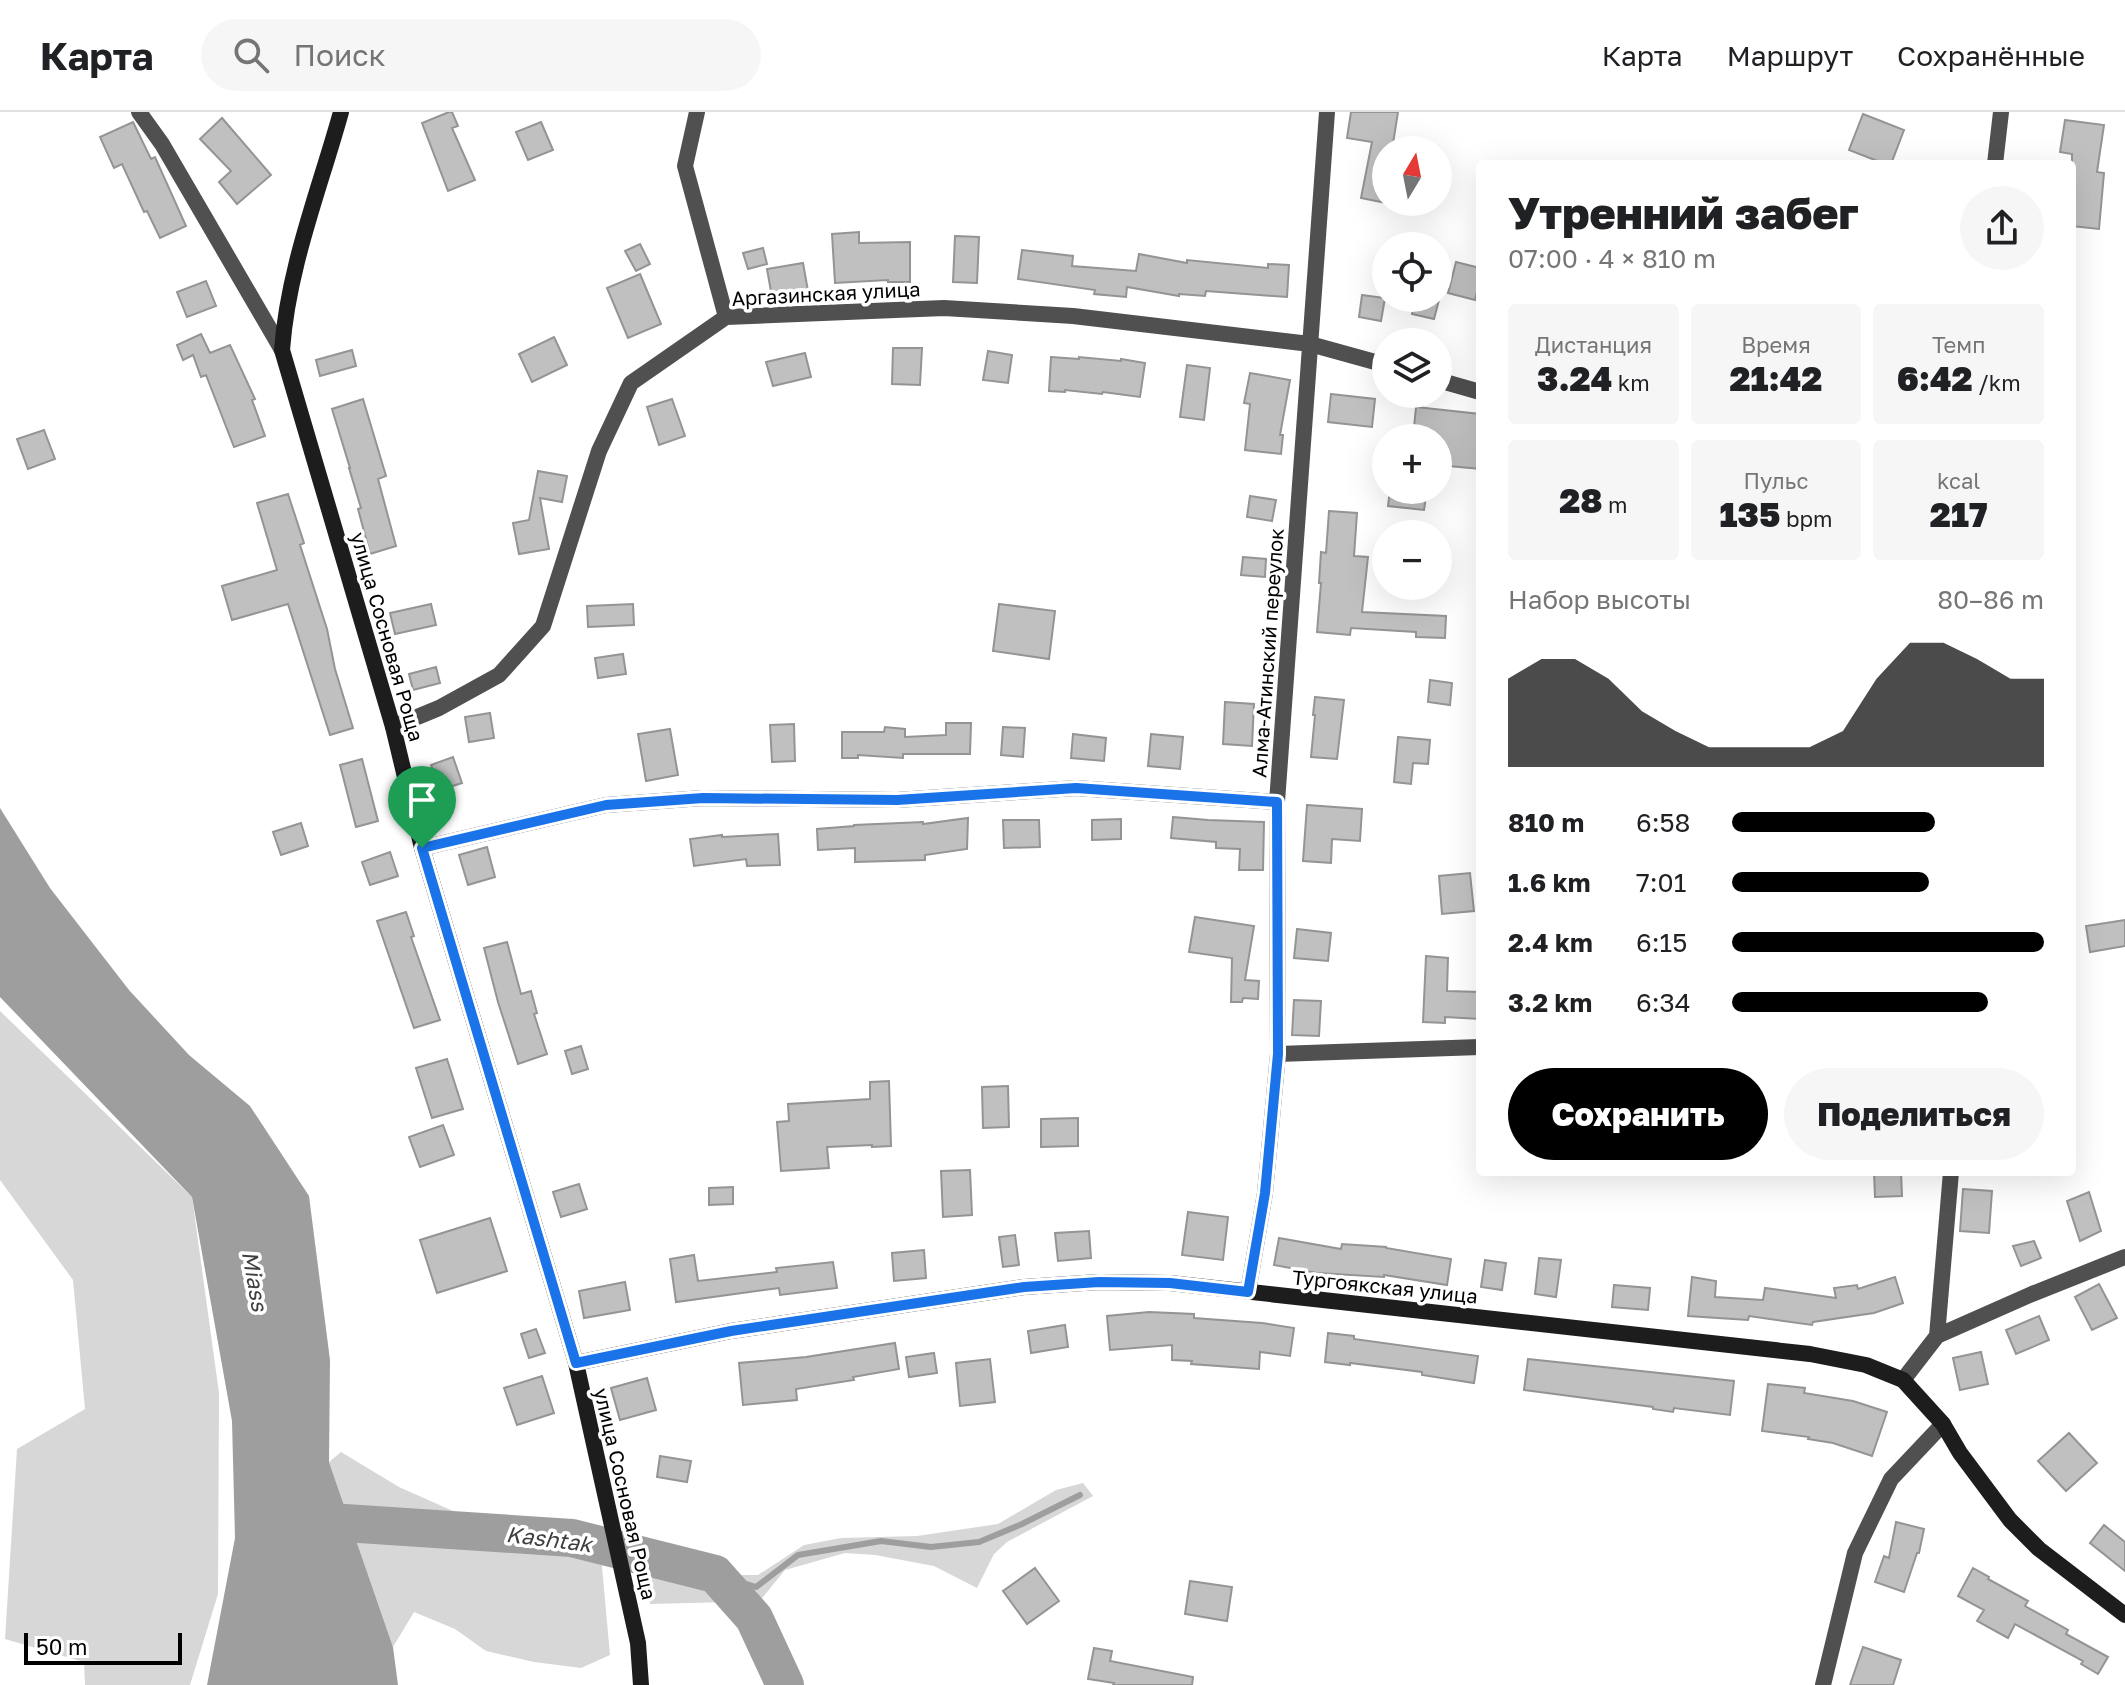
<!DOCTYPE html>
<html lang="ru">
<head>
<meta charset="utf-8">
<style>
	:root { --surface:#fff; --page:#f6f6f6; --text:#202124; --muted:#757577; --line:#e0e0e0; --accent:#000 }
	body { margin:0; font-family:"Golos Text",sans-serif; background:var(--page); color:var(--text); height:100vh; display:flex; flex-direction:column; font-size:30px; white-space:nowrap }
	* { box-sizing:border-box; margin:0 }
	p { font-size:26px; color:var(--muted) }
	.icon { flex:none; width:44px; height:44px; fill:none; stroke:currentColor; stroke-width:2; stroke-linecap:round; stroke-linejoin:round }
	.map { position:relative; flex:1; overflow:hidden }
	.details { position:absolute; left:1476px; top:48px; width:600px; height:1016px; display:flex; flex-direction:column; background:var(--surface); border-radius:8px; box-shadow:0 8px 32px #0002 }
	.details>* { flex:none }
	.needle { width:52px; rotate:10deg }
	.tools { position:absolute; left:1372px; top:24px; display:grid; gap:16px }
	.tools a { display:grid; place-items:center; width:80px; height:80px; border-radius:50%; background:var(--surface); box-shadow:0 8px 32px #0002; font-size:40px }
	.scale { position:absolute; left:24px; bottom:20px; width:158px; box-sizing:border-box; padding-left:8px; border:4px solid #000; border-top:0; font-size:22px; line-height:28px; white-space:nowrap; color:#000; -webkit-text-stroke:6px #fff; paint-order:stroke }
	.pin { position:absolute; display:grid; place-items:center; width:68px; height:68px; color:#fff; margin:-82px -34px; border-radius:50% 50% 50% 0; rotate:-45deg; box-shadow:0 0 8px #0007 }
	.pin .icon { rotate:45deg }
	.round { display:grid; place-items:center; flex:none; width:84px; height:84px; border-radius:42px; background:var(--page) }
	.headline { display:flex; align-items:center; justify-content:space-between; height:136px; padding:0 32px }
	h1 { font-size:44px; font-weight:800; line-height:60px }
	.stats { display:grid; grid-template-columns:repeat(3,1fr); gap:12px; height:136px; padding:8px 32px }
	.stats div { display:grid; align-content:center; border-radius:8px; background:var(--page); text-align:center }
	.stats b { font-size:34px; font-weight:800 }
	.stats small { font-size:22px; font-weight:400 }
	.stats p { font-size:22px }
	.chart { height:224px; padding:16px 32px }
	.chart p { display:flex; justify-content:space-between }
	.chart svg { width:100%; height:144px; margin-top:8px; fill:var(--accent); opacity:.7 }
	.button { display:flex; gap:16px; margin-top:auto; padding:16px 32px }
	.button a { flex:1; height:92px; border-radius:48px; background:var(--accent); color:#fff; font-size:32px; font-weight:800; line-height:92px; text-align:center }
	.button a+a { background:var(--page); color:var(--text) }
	ul { padding:0 32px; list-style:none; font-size:26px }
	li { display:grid; grid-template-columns:128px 96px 1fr; align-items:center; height:60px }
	li i { height:20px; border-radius:10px; background:var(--accent) }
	header { display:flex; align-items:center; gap:48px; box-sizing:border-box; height:112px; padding:0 40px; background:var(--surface); border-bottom:2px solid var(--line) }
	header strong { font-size:38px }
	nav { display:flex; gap:44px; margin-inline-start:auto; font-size:28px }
	.search { width:560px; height:72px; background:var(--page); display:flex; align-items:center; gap:20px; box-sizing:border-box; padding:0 28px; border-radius:44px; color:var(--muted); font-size:30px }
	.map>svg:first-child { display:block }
	.green { fill:#d7d7d7 }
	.water { fill:#9e9e9e }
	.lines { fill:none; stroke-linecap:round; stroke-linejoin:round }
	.stream { stroke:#9e9e9e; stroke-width:6 }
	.river { stroke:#9e9e9e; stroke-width:38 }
	.building { fill:#c0c0c0; stroke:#949494; stroke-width:2 }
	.minor { stroke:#505050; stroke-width:16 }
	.secondary { stroke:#1d1d1d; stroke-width:16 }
	.route-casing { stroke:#fff; stroke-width:16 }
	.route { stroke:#1a73e8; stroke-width:10 }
	.labels { text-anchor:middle; stroke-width:7; stroke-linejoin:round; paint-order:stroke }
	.street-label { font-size:20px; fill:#000; stroke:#fff }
	.water-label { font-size:22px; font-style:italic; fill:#3f3f3f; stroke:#fff }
</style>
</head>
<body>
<header>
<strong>Карта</strong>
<div class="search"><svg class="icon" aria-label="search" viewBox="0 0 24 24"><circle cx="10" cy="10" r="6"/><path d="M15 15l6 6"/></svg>Поиск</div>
<nav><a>Карта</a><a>Маршрут</a><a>Сохранённые</a></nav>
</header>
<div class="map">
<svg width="2125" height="1573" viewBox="0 0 2125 1573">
	<rect width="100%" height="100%" fill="#fff"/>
	<path class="green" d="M0 899 192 1085 219 1281 218 1482 190 1573H85L84 1550 5 1527 17 1337 85 1297 73 1168 0 1068Z
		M341 1340 399 1375 489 1415 581 1419 600 1433 610 1543 581 1556 534 1550 486 1539 455 1517 414 1500 393 1535 329 1350Z
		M1083 1371 1093 1384 1007 1430 994 1442 977 1476 934 1454 875 1443 845 1441 785 1458 759 1490 771 1511 798 1573H777L729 1490 650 1492 637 1424 668 1432 736 1463H758L804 1433 841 1426 917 1424 998 1412 1056 1378Z"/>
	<path class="water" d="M0 696 50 776 129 878 189 943 250 994 309 1084 330 1248 329 1350 393 1535 398 1573H207L235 1426 232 1309 192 1085 0 885Z"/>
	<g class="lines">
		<path class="stream" d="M715 1462 756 1475 798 1443 881 1429 931 1435 979 1430 1022 1412 1080 1383"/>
		<path class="river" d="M299 1408 572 1426 715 1462 754 1506 785 1573"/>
	</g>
	<path class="building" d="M449 0H452L458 14 452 16 475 68 448 79 422 11Z
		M1351 0H1398L1392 38H1386V91L1361 86 1372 30 1347 26Z
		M1863 2 1904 18 1891 52H1885L1849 38Z
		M222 6 271 63 237 92 219 70 231 59 200 27Z
		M2065 8 2104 13 2097 60 2104 61 2099 117 2072 114V42L2060 40Z
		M133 10 151 47 155 45 186 114 160 126 147 99 144 100 122 52 114 56 100 25Z
		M541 10 553 38 528 48 516 20Z
		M859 120V131L910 130V170H888V168L835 171 832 122Z
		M955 124 979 125 977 171 953 170Z
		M640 132 650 152 636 159 625 139Z
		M763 136 767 152 748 157 743 141Z
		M1022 138 1073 144 1072 154 1136 159 1139 142 1187 151V148L1268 156V152L1289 153 1287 185 1206 179 1205 184 1179 182V184L1127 175 1126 185 1094 182 1095 178 1018 167Z
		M1456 150 1480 156V167L1475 188 1448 181Z
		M803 151 808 179 772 185 767 157Z
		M640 162 661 212 628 226 607 176Z
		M206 169 216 194 187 205 177 180Z
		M1362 183 1385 186 1381 209 1359 205Z
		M1416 186 1439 188 1434 207 1412 202Z
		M201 222 210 241 230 233 255 287 252 288 265 324 234 335 206 263 201 265 193 243 183 248 177 233Z
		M554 225 567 253 532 270 519 242Z
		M893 236H922L920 273 892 272Z
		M352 238 356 254 320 264 316 248Z
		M988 239 1012 243 1008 271 983 268Z
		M805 241 811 265 773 274 766 250Z
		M1051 245 1079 247V245L1121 249V247L1145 251 1140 285 1103 280 1102 282 1065 278V280L1049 279Z
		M1187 253 1210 256 1204 308 1180 305Z
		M1250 261 1290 268 1280 323H1283L1281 342 1245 338 1250 292 1244 291Z
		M1331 282 1375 287 1372 315 1328 310Z
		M363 287 386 364 378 367 396 434 370 442 358 397 361 396 349 356H350L332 297Z
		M672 287 685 324 659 333 647 295Z
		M1416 295 1480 302V357L1438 353V326H1413Z
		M44 318 55 347 28 357 17 327Z
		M538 359 567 364 562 390 540 386 549 437 519 442 513 411 529 408Z
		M1390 378H1427L1424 398 1388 394Z
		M288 382 304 431 300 433 327 517 335 557 353 616 330 623 288 492 232 508 222 474 277 458 257 391Z
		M1250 384 1276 388 1272 409 1247 405Z
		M1329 399 1357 401 1354 444 1368 445 1362 500 1446 504 1445 526 1416 525V520L1351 516 1350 523 1317 520 1321 471H1319L1321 440 1326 441Z
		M1243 445 1266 447 1265 465 1241 463Z
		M431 492 436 513 395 522 390 501Z
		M633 492 634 513 588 515 587 494Z
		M999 492 1055 499 1049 547 993 539Z
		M623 542 626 562 598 566 595 546Z
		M436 555 440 571 413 578 409 562Z
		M1430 568 1452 571 1450 593 1428 590Z
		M1315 585 1344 588 1337 647 1311 645 1315 603H1313Z
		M1225 590 1254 592 1252 634 1223 632Z
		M490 601 494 626 469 630 465 605Z
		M946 611H971L970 642H903V646L858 643V646H842V620H884L885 615 905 617V625L946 623Z
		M794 612 795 649 772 650 770 613Z
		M1003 615 1025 616 1023 645 1001 643Z
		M670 617 678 663 646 669 638 622Z
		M1073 622 1106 626 1104 649 1071 646Z
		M1151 622 1183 625 1180 657 1148 654Z
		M1398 625 1430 628 1428 652 1413 651 1411 672 1394 670Z
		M453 645 462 671 440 678 431 653Z
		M362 647 378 709 356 715 340 653Z
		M1307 693 1362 697 1360 729 1332 727 1331 751 1303 749Z
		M1173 705 1208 708 1264 710 1263 758H1239L1240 737 1216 736V730L1171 726Z
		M968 706 967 737 925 743V748L855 750V736L818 738 817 717 854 714V713L923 710V712Z
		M1121 707V727L1092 728V708Z
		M1003 708H1039L1040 735 1004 736Z
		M301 711 308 734 281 743 273 720Z
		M778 722 780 753 747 754 746 747 694 754 690 727 722 723V725Z
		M487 735 495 765 468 773 459 743Z
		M390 740 398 764 370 773 362 750Z
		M1470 761 1474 799 1442 802 1439 764Z
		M406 800 414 824 411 825 440 908 414 916 377 809Z
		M1195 805 1254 814 1245 868 1259 869 1258 887 1243 886 1242 890H1231L1232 846 1189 840Z
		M2125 808V834L2090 840 2086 814Z
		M1297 817 1331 821 1328 849 1294 846Z
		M507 830 521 882 531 879 537 901 534 902 547 942 518 952 498 890 484 836Z
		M1426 844 1448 846 1447 879 1480 880V907L1445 905V911L1423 910Z
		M1294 888 1321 889 1319 924 1292 923Z
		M581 934 588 957 572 962 565 939Z
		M447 947 463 997 432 1006 416 956Z
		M889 969 891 1034 872 1035V1033L827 1035 829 1056 781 1059 777 1010 789 1009 788 992 870 987V970Z
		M1008 974 1009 1015 983 1016 982 975Z
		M1078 1006V1034L1041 1035V1007Z
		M443 1013 454 1043 420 1055 409 1025Z
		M970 1058 972 1103 943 1105 941 1059Z
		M1874 1060H1901L1902 1084 1875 1085Z
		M579 1072 587 1097 561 1105 553 1080Z
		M733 1075V1092L709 1093V1076Z
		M1963 1077 1992 1079 1989 1121 1960 1119Z
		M2089 1080 2101 1119 2080 1129 2067 1089Z
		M1188 1100 1228 1105 1223 1148 1182 1143Z
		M490 1106 507 1159 437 1181 420 1128Z
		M1089 1119 1091 1146 1058 1149 1055 1121Z
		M1015 1123 1019 1153 1003 1155 999 1125Z
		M1279 1126 1341 1137 1342 1132 1386 1135V1136L1451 1147 1447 1173 1384 1163V1165L1317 1161 1274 1153Z
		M2034 1129 2041 1146 2021 1154 2013 1134Z
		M924 1138 926 1166 894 1169 892 1141Z
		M694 1143 698 1169 777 1160 776 1156 833 1150 837 1176 780 1183 779 1176 676 1190 670 1147Z
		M1539 1146 1561 1148 1556 1185 1535 1182Z
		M1485 1148 1506 1151 1502 1178 1481 1175Z
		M1692 1165 1716 1169 1715 1185 1763 1188 1765 1176 1836 1186 1834 1176 1857 1173 1858 1177 1895 1165 1903 1191 1874 1201 1813 1210 1812 1213 1749 1204 1748 1208 1688 1204Z
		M625 1170 630 1198 584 1206 579 1179Z
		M2099 1172 2117 1206 2092 1218 2075 1185Z
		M1614 1173 1650 1176 1648 1198 1612 1195Z
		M1149 1200 1194 1202V1206L1262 1211 1294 1216 1290 1244 1260 1240 1259 1257 1191 1252 1192 1249 1172 1248V1233L1110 1238 1107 1204Z
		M2039 1204 2049 1228 2016 1242 2006 1218Z
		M1065 1213 1068 1235 1031 1241 1028 1219Z
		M536 1217 545 1241 529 1246 521 1222Z
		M1328 1221 1354 1224V1227L1478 1244 1474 1271 1422 1263V1260L1350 1251V1253L1325 1250Z
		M895 1231 899 1257 853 1265 854 1268 796 1277 797 1288 743 1293 739 1251 806 1245Z
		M1981 1240 1988 1272 1960 1278 1953 1246Z
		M934 1241 937 1261 909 1265 906 1245Z
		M990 1247 995 1290 960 1294 956 1251Z
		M1528 1247 1734 1269 1730 1303 1674 1296 1673 1300 1653 1297V1295L1524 1278Z
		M542 1264 554 1301 517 1313 504 1276Z
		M647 1266 656 1298 620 1308 611 1276Z
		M1768 1272 1805 1276 1804 1281 1853 1289 1887 1300 1872 1344 1833 1331 1808 1327 1809 1325 1762 1319Z
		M2069 1321 2097 1351 2066 1379 2038 1349Z
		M660 1344 691 1349 687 1370 657 1365Z
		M1896 1410 1924 1417 1919 1441H1917L1904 1480 1875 1470 1884 1444 1889 1446Z
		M2104 1413 2125 1430V1459L2090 1431Z
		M1035 1456 1059 1489 1027 1512 1003 1479Z
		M1973 1456 1989 1465 1988 1467 2028 1489 2025 1494 2068 1518 2066 1522 2108 1545 2098 1562 2081 1552 2083 1549 2015 1512 2008 1526 1977 1509 1984 1498 1958 1484Z
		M1190 1469 1232 1475 1227 1509 1185 1502Z
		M1863 1535 1901 1548 1893 1573H1850Z
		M1094 1536 1112 1539 1110 1549 1193 1565 1192 1573H1113L1114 1571 1088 1567Z"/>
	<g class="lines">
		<path class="minor" d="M139 0 162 32 282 238
			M697 0 685 54 726 205
			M1995 52 2001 0
			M1438 268 1480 280
			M393 615 439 596 499 563 543 514 599 339 631 271 726 205 944 196 1073 204 1310 232 1386 253
			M422 736 606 693 703 686 897 688 1076 676 1277 690
			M1278 942 1480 935
			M1248 1180 1265 1081 1278 942 1277 690 1327 0
			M1937 1224 2032 1182 2125 1145
			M1903 1268 1937 1224 1951 1060
			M1823 1573 1855 1441 1891 1367 1943 1312"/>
		<path class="secondary" d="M341 0C319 79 288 156 282 238L393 615 422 736 576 1251 638 1531 641 1573
			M576 1251 731 1219 1024 1175 1099 1170 1170 1171 1810 1242 1866 1253 1903 1268 1943 1312 1960 1341 2010 1408 2039 1437 2125 1503"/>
	</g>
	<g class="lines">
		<g class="route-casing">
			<path id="route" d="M1076 676 1277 690 1278 942 1265 1081 1248 1180 1170 1171 1099 1170 1024 1175 731 1219 576 1251 422 736 606 693 703 686 897 688Z"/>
		</g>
		<use href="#route" class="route"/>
	</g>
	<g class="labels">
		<g class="street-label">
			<text transform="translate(826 182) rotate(-3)" y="7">Аргазинская улица</text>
			<text transform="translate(387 525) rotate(74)" y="7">улица Сосновая Роща</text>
			<text transform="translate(1268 541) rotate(-86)" y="7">Алма-Атинский переулок</text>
			<text transform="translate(1385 1175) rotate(6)" y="7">Тургоякская улица</text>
			<text transform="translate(625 1382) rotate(77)" y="7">улица Сосновая Роща</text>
		</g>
		<g class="water-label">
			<text transform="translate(255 1169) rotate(80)" y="8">Miass</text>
			<text transform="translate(549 1427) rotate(7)" y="8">Kashtak</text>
		</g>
	</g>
</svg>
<div class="tools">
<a><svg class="needle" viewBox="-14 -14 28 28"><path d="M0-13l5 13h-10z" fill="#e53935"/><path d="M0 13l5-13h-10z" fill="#757577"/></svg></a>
<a><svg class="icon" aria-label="locate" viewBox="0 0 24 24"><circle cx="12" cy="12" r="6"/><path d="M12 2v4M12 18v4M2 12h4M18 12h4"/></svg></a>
<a><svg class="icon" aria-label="layers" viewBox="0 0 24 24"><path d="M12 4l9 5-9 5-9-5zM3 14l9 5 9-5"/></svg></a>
<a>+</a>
<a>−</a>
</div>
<div class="scale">50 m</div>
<div class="pin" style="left:422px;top:736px;background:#1e9e55"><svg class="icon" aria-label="arrive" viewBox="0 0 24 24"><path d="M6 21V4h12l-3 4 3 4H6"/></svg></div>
<section class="details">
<div class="headline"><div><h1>Утренний забег</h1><p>07:00 · 4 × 810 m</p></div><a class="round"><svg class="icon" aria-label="share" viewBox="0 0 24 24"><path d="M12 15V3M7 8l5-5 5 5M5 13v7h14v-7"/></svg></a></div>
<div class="stats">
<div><p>Дистанция</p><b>3.24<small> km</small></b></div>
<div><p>Время</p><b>21:42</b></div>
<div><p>Темп</p><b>6:42<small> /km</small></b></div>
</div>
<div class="stats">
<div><b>28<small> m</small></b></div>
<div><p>Пульс</p><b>135<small> bpm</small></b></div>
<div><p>kcal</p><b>217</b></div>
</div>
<div class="chart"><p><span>Набор высоты</span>80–86 m</p>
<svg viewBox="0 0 160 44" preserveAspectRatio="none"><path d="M0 44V17L10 11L20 11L30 17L40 27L50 33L60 38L70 38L80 38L90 38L100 33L110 17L120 6L130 6L140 11L150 17L160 17V44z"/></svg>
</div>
<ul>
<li><b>810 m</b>6:58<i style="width:65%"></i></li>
<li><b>1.6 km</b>7:01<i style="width:63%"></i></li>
<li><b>2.4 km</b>6:15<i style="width:100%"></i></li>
<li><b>3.2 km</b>6:34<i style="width:82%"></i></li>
</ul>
<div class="button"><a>Сохранить</a><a>Поделиться</a></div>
</section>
</div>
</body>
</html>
